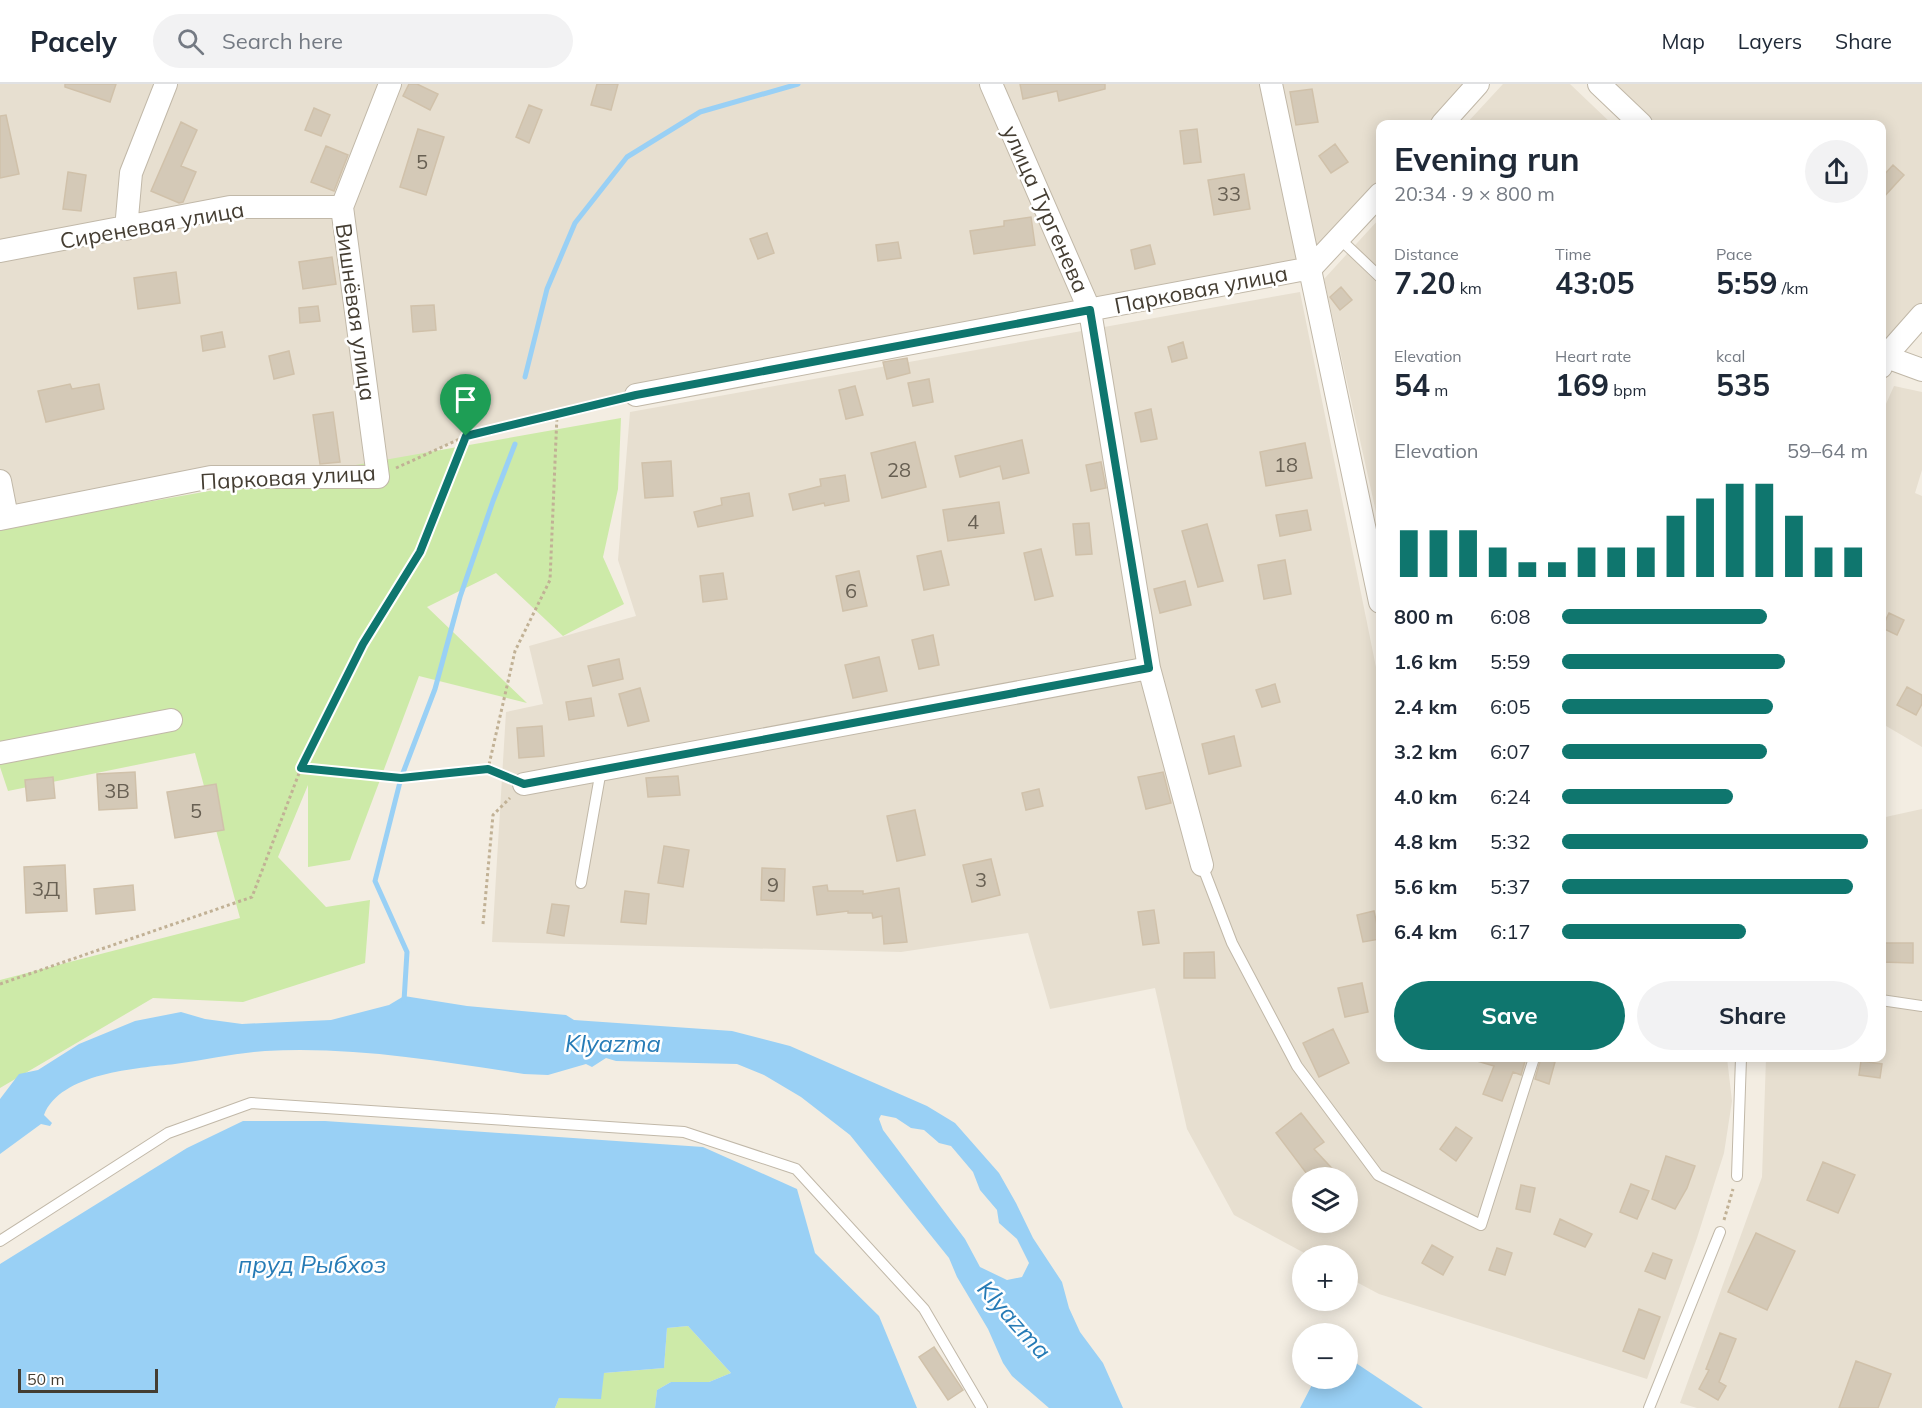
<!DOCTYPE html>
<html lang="en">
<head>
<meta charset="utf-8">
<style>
	:root { --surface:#fff; --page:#f2f2f3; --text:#1f2937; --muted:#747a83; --line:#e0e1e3; --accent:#0f766e }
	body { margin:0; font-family:Mulish,sans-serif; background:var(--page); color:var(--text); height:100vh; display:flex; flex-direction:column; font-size:22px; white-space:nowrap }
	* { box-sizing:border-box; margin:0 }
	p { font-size:20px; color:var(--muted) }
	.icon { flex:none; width:33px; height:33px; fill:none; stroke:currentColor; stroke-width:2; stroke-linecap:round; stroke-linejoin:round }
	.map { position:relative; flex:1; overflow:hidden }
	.side { position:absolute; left:1376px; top:36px; width:510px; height:942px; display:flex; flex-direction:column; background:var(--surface); border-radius:12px; box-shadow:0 3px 15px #0003 }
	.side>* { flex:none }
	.tools { position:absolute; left:1292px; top:1083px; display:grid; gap:12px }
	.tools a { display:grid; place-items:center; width:66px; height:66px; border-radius:50%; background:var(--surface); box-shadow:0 3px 15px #0003; font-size:30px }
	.scale { position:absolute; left:18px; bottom:15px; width:140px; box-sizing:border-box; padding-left:6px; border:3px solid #443d32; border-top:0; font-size:16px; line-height:21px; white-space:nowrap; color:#443d32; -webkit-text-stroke:4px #fff; paint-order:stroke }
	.pin { position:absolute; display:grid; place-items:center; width:51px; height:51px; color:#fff; margin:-62px -26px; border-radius:50% 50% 50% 0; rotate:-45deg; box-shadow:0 0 6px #0007 }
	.pin .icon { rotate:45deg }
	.round { display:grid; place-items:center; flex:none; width:63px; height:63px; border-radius:32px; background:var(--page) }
	.overview { display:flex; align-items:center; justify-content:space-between; height:102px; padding:0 18px }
	h1 { font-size:33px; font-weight:700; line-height:45px }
	.stats { display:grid; grid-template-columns:repeat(3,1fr); gap:9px; height:102px; padding:6px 18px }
	.stats div { display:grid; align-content:center }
	.stats b { font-size:30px; font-weight:700 }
	.stats small { font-size:16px; font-weight:400 }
	.stats p { font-size:16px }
	.chart { height:168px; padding:12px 18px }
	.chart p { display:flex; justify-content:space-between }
	.chart svg { width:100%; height:108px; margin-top:6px; stroke:var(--accent); stroke-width:6 }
	.button { display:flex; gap:12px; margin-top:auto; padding:12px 18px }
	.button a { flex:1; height:69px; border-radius:36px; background:var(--accent); color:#fff; font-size:24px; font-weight:700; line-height:69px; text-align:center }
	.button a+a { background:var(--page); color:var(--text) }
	ul { padding:0 18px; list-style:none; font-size:20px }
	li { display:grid; grid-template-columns:96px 72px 1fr; align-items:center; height:45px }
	li i { height:15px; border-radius:8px; background:var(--accent) }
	header { display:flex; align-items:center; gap:36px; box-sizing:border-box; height:84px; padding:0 30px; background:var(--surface); border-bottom:2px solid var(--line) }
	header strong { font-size:28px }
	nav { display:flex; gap:33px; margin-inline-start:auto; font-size:21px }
	.search { width:420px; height:54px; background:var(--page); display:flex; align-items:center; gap:15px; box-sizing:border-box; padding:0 21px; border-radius:33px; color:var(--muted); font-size:22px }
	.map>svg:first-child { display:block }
	.residential { fill:#e7dfd0; fill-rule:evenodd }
	.green { fill:#cdeaa8 }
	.water { fill:#99d0f5; fill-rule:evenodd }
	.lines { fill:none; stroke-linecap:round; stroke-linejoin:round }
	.stream { stroke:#99d0f5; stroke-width:5 }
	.building { fill:#d4c9b7; stroke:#d0c1aa; stroke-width:1.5 }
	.service-casing { stroke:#c1b8a8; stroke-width:12 }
	.minor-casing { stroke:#c1b8a8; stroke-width:24 }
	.path { stroke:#c1b195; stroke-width:3; stroke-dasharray:3 3; stroke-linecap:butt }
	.service { stroke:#fff; stroke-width:10 }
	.minor { stroke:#fff; stroke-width:22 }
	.route-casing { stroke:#fff; stroke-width:12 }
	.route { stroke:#0f766e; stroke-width:8 }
	.labels { text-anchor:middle; stroke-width:5; stroke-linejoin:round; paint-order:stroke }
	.number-label { font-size:20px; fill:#686053 }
	.street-label { font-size:22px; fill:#443d32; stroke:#fff }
	.water-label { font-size:24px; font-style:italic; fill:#267bb6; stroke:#fff }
</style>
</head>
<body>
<header>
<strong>Pacely</strong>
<div class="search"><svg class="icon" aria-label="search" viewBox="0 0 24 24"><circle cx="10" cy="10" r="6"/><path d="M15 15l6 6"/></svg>Search here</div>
<nav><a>Map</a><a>Layers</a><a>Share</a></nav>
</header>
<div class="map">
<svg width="1922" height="1324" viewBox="0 0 1922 1324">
	<rect width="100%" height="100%" fill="#f3ede2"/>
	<path class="residential" d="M0 0H1478L1442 40H1380V110L1311 184 636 311 466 352 378 393H211L0 435Z
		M1503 0H1570L1612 40H1466Z
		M1599 0H1922V231L1881 271V40H1641Z
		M1380 134V446L1324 195Z
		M1300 208 1380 603V974H1727L1732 1017 1724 1069 1697 1154 1647 1295 1379 1210 1347 1193V1172L1308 1171 1234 1131 1187 1045 1155 904 1050 925 1028 849 901 868 492 858 506 628 543 620 529 562 636 532 618 476 630 328ZM1302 1094H1347V1138H1302Z
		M1894 302 1922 308V386L1915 409 1922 412V663L1881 639V331Z
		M1922 725V1324H1697L1680 1319 1762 1093 1766 974H1881V734Z"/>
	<path class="green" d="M621 334 618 405 603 473 624 520 563 552 496 489 427 523 527 619 419 592 350 776 308 783V701L278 773 326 823 370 816 365 879 243 918 153 914 0 1004V896L240 834 195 669 8 707 0 683V444Z
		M688 1242 731 1289 709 1298H671L657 1306 655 1324H555L559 1314 604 1289 664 1284 667 1244Z"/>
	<path class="water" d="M404 912 467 922 566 931 574 936 732 947 790 962 927 1022 955 1039 999 1089 1016 1119 1033 1154 1062 1198 1069 1224 1080 1248 1103 1279 1123 1324H1049L1012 1292 1003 1279 988 1245 957 1193 949 1174 850 1051 801 1013 764 991 737 980 616 977 606 974 592 983 586 980 548 991 524 990C439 977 352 962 265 967 235 969 205 976 175 980 138 984 60 989 44 1031L52 1039 50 1042 41 1040 0 1070V1015L19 990 38 986 79 960 135 937 181 928 205 935 242 940 331 936 389 921ZM881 1031 896 1034 911 1044 924 1046 939 1059 951 1062 973 1088 980 1106 997 1126 999 1139 1017 1155 1029 1179 1022 1193 1007 1196 980 1183 965 1155 883 1046 879 1035Z
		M243 1037H325L703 1063 797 1105 815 1169 879 1232 917 1324H655L657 1306 671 1298H709L731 1289 688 1242 667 1244 664 1284 604 1289 601 1315 559 1314 555 1324H0V1180L187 1064Z
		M1347 1273 1423 1324H1300L1315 1295 1347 1294Z"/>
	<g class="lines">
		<path class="stream" d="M525 293 547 205 575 139 627 73 700 28 798 0
			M404 917 407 868 375 797 401 694 435 605 460 513 493 417 515 360"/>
	</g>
	<path class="building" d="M65 0H116L110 18 65 3Z
		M409 0H417L438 10 430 26 403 12Z
		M597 0H618L611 26 591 21Z
		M1020 0H1105V5L1059 17 1057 7 1023 15Z
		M1312 5 1318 38 1296 41 1290 8Z
		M529 21 542 26 529 59 516 53Z
		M314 24 330 31 321 52 305 46Z
		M6 31 19 90 0 94V32Z
		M181 38 197 46 181 82 196 88 183 118 179 119 151 107Z
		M418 45 444 53 426 111 400 103Z
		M1197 45 1201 78 1184 80 1180 47Z
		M1335 60 1348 78 1331 89 1319 72Z
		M326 62 348 71 334 107 311 98Z
		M1893 81 1904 91 1881 116V94Z
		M68 88 86 91 81 127 63 125Z
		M1244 90 1250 125 1214 131 1208 96Z
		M1031 133 1035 161 974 170 970 147 1004 142V137Z
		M767 149 774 169 758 175 750 155Z
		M898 158 901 174 878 177 876 161Z
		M1150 161 1155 180 1135 185 1131 166Z
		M332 173 336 200 303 205 299 178Z
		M176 188 180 219 138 225 134 194Z
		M1341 203 1352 216 1340 226 1330 213Z
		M434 221 436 246 413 248 411 222Z
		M318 222 320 237 300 239 299 224Z
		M222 248 225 263 203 267 201 252Z
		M1183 258 1187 274 1172 278 1168 263Z
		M289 267 294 290 274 295 269 272Z
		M907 274 910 289 887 295 883 278Z
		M929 295 933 318 913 322 908 299Z
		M70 300 72 305 99 300 104 325 46 338 38 307Z
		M855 302 863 331 846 335 839 306Z
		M1151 325 1157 355 1141 358 1135 329Z
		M333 328 340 378 320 380 313 331Z
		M1022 356 1029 389 1003 395 1000 382 960 393 955 372Z
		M915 358 926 403 882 414 871 369Z
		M1305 359 1312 394 1266 402 1260 368Z
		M671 377 673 412 645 414 642 379Z
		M1101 378 1106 404 1091 407 1086 381Z
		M845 391 849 417 825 422 824 419 793 426 789 410 821 402 820 395Z
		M749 409 753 432 698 443 694 428 722 421 721 414Z
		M999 418 1004 449 948 457 943 426Z
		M1307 426 1311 446 1280 452 1276 431Z
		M1089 439 1092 470 1076 471 1073 440Z
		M1207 440 1223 497 1198 503 1182 447Z
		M1041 465 1053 512 1035 516 1024 469Z
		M941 467 949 501 924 506 917 472Z
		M1285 476 1291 510 1264 515 1258 481Z
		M859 487 867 522 843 527 836 492Z
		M723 489 727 515 703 518 700 492Z
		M1185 497 1191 521 1160 529 1154 505Z
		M1889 529 1904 536 1897 551 1882 544Z
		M933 551 939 581 919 585 912 556Z
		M879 573 887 607 853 614 845 581Z
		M619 575 623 595 593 602 588 582Z
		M1275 600 1280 618 1262 623 1256 606Z
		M1907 603 1922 611V620L1916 631 1897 621Z
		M640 604 649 637 628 642 619 610Z
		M591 614 594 632 569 636 566 618Z
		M542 642 544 672 519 674 517 644Z
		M1234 652 1241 682 1209 690 1202 660Z
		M135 688 137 724 99 726 97 690Z
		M1163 688 1171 719 1146 725 1138 693Z
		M678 692 680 711 648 713 646 694Z
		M53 693 55 714 27 717 25 696Z
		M216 700 224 746 175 754 167 708Z
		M1039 705 1043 722 1026 726 1022 709Z
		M915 726 925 771 897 777 887 732Z
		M664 762 689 766 683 803 658 799Z
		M991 775 1000 811 972 818 963 781Z
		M65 781 67 827 26 829 24 783Z
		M762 784 785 785 784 817 761 816Z
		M133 801 135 826 96 830 94 805Z
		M827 801 828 807H863V810L899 804 907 858 884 860 882 832 873 834 872 829H848V827L817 831 813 803Z
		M625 807 649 810 646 840 621 838Z
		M552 820 569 822 564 852 547 849Z
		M1154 826 1159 859 1143 861 1138 828Z
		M1374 827 1380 855 1363 858 1357 831Z
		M1881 859H1913V879L1881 878Z
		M1214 868 1215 894H1184V869Z
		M1362 899 1368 928 1345 933 1338 904Z
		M1333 945 1349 979 1319 993 1303 959Z
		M1478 974H1526L1521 991 1513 988 1502 1017 1483 1010 1494 982 1477 977Z
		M1541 974 1555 978 1549 1000 1535 995Z
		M1861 977 1882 980 1880 994 1859 991Z
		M1301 1029 1324 1058 1314 1065 1341 1094H1310L1276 1049Z
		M1456 1043 1472 1054 1456 1077 1440 1065Z
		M1666 1072 1695 1082 1687 1104 1675 1125 1652 1115Z
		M1823 1078 1855 1091 1838 1129 1807 1116Z
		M1631 1100 1649 1107 1637 1135 1620 1128Z
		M1521 1101 1535 1104 1530 1128 1516 1125Z
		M1560 1135 1592 1150 1585 1163 1554 1150Z
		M1756 1149 1795 1167 1767 1226 1728 1208Z
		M1432 1161 1453 1173 1443 1191 1422 1179Z
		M1497 1164 1512 1169 1505 1191 1489 1186Z
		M1653 1169 1672 1176 1665 1195 1645 1187Z
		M1639 1225 1660 1233 1644 1275 1623 1267Z
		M1720 1249 1736 1255 1719 1298 1726 1302 1718 1316 1699 1305 1709 1286 1706 1285Z
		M934 1263 963 1306 948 1316 919 1273Z
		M1856 1277 1891 1290 1878 1324H1839Z"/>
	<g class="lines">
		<g class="service-casing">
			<path id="service" d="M1340 155 1380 193
				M1202 781 1232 859 1297 982 1378 1091 1481 1141 1534 974
				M581 799 601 686
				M1881 916 1922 922
				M1737 1092 1741 974
				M0 1157 168 1049 251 1019 684 1048 796 1085 924 1225 982 1324
				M1649 1324 1720 1148"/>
		</g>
		<g class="minor-casing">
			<path id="minor" d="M991 0 1090 227 1149 584 1202 781
				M1271 0 1380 518
				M1599 0 1641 40
				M1442 40 1478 0
				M126 145 131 89 166 0
				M0 167 230 123H342
				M1311 184 1380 110
				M1881 271 1922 286
				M1881 283 1884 274 1922 231
				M636 311 1311 184
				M0 397 7 433
				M0 435 211 393H378L342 123 390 0
				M0 669 171 636
				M524 700 1149 584"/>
		</g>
		<path class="path" d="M396 384 466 352 618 316
			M302 684 401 694 488 685
			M506 692 488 685 515 567 550 496 557 331
			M483 840 493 731 510 714
			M0 900 252 813 301 684 363 560 420 468 466 352
			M1724 1136 1733 1105"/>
		<use href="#service" class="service"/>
		<use href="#minor" class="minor"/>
	</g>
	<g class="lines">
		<g class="route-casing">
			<path id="route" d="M1090 226 1149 584 524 700 488 685 401 694 301 684 363 560 420 468 466 352 636 311Z"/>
		</g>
		<use href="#route" class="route"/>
	</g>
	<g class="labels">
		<g class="number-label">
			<text x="422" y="85">5</text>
			<text x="1229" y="117">33</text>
			<text x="1286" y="388">18</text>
			<text x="899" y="393">28</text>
			<text x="973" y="445">4</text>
			<text x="851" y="514">6</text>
			<text x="117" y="714">3В</text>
			<text x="196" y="734">5</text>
			<text x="981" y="803">3</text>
			<text x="773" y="808">9</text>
			<text x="46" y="812">3Д</text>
		</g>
		<g class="street-label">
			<text transform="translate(1046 125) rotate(66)" y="8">улица Тургенева</text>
			<text transform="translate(152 141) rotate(-10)" y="8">Сиреневая улица</text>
			<text transform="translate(1201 205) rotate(-11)" y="8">Парковая улица</text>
			<text transform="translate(356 228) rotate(82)" y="8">Вишнёвая улица</text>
			<text transform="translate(288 393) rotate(-3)" y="8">Парковая улица</text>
		</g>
		<g class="water-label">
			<text x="613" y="968">Klyazma</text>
			<text x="312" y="1189">пруд Рыбхоз</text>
			<text transform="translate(1014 1236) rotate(48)" y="8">Klyazma</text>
		</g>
	</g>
</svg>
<div class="tools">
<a><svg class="icon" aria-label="layers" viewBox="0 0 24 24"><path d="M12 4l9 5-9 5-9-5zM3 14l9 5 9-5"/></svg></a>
<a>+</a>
<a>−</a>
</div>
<div class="scale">50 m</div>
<div class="pin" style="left:466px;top:352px;background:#1e9e55"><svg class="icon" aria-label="arrive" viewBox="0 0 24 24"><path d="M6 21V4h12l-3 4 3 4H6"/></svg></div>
<section class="side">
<div class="overview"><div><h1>Evening run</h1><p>20:34 · 9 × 800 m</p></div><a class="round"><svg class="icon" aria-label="share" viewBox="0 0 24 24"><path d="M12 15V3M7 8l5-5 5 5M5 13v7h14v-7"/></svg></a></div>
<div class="stats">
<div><p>Distance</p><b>7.20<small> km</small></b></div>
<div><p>Time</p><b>43:05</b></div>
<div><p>Pace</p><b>5:59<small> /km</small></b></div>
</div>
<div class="stats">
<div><p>Elevation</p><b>54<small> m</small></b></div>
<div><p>Heart rate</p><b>169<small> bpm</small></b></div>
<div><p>kcal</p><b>535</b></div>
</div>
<div class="chart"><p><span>Elevation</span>59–64 m</p>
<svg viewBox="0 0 160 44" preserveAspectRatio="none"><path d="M5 44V25M15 44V25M25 44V25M35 44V32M45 44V38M55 44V38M65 44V32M75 44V32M85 44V32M95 44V19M105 44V12M115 44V6M125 44V6M135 44V19M145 44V32M155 44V32"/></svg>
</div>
<ul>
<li><b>800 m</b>6:08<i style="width:67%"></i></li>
<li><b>1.6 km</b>5:59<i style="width:73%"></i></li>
<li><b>2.4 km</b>6:05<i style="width:69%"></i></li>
<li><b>3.2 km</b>6:07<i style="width:67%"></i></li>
<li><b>4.0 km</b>6:24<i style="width:56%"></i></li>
<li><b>4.8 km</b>5:32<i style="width:100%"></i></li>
<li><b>5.6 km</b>5:37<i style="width:95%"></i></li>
<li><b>6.4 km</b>6:17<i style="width:60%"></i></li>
</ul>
<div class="button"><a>Save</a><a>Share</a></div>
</section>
</div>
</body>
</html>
